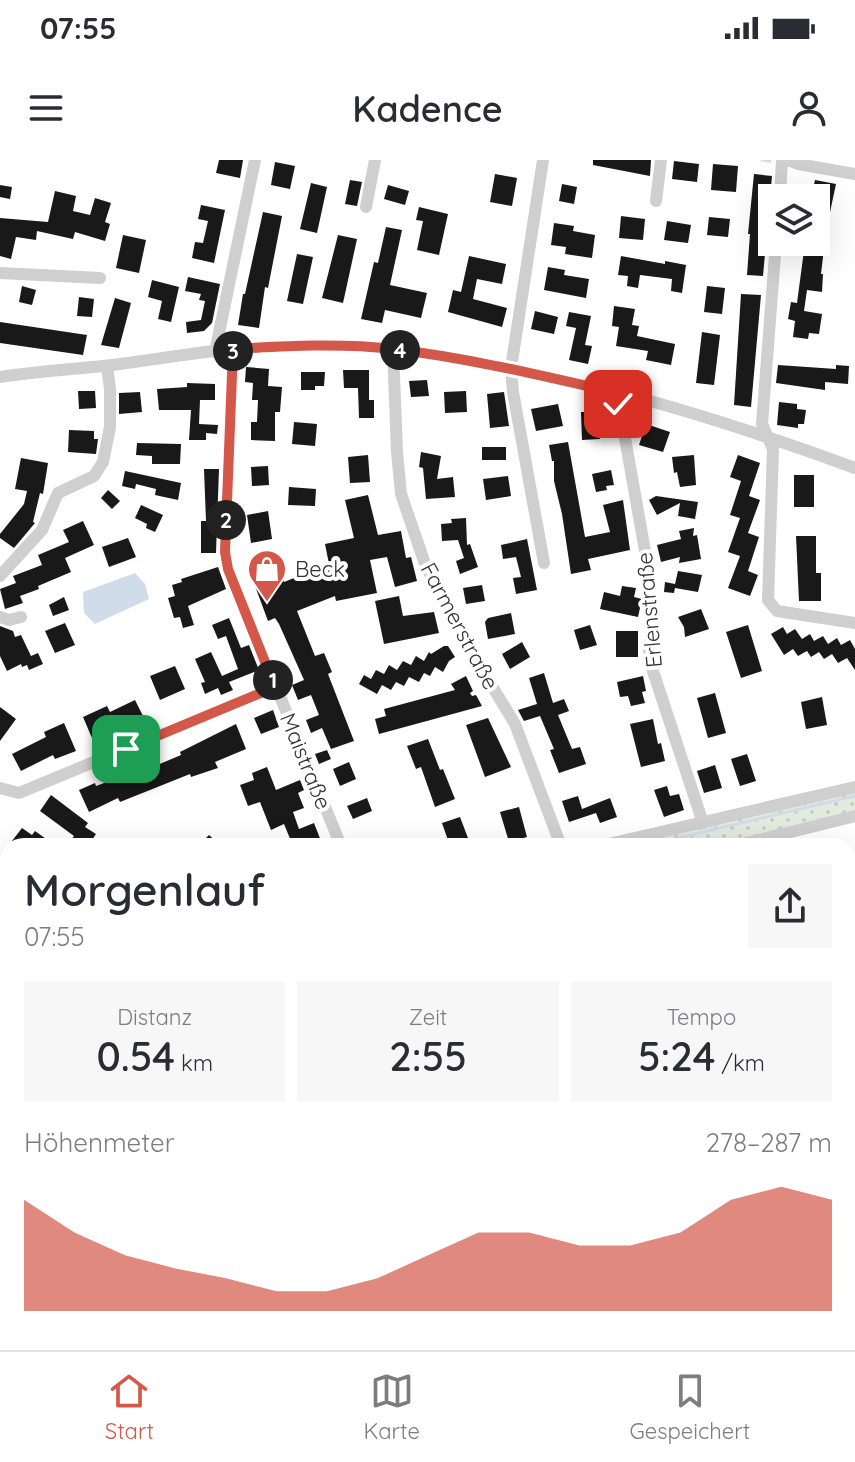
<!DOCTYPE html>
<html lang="de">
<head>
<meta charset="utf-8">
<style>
	:root { --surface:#fff; --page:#f7f7f7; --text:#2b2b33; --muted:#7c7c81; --line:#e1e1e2; --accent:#d3584a }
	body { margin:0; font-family:Quicksand,sans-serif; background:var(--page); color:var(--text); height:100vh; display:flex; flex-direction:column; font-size:30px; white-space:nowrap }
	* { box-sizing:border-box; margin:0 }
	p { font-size:26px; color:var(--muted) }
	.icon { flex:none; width:44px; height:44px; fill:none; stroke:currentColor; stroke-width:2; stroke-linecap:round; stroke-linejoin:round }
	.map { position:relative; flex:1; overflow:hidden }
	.panel { position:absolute; left:0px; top:678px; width:856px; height:512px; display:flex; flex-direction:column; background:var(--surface); border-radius:24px 24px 0 0; box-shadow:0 8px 32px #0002 }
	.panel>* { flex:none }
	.controls { position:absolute; left:758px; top:24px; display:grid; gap:16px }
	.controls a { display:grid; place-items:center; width:72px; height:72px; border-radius:0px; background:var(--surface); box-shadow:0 8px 32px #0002; font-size:40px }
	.pin { position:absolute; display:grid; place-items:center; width:68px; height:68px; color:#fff; margin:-34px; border-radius:16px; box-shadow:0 4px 12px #0006 }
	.km { position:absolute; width:40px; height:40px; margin:-20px; border-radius:50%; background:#222; color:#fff; font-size:22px; line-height:40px; text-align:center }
	.round { display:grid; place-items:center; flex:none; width:84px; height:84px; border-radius:0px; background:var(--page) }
	.head { display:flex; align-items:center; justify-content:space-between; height:136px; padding:0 24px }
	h1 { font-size:44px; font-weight:600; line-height:60px }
	.metrics { display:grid; grid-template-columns:repeat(3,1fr); gap:12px; height:136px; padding:8px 24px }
	.metrics div { display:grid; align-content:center; border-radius:0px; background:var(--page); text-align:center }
	.metrics b { font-size:40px; font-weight:600 }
	.metrics small { font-size:22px; font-weight:400 }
	.metrics p { font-size:22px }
	.chart { height:224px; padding:16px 24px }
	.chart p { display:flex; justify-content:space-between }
	.chart svg { width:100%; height:144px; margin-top:8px; fill:var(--accent); opacity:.7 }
	.status { display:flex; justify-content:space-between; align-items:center; height:56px; padding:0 40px; background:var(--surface); direction:ltr }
	.status svg { height:22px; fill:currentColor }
	header { display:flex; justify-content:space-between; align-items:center; height:104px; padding:0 24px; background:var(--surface); font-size:36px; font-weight:600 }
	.tabs { display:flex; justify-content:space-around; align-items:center; height:112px; border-top:2px solid var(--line); background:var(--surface); font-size:22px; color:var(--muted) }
	.tabs a { display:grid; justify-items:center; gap:4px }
	.tabs .selected { color:var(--accent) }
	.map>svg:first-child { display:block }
	.grass { fill:url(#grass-dots) }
	.forest { fill:url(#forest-crowns) }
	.water { fill:#d1dcea }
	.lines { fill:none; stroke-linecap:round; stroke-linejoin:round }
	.stream { stroke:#d1dcea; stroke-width:3 }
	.building { fill:#191919 }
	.minor { stroke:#cfcfcf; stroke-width:12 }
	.route-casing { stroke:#fff; stroke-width:16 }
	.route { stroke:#d3584a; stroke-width:10 }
	.labels { text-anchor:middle; stroke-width:8; stroke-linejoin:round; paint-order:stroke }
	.poi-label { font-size:22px; fill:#323232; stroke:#fff; text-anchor:start }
	.street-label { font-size:22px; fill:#323232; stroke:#fff }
</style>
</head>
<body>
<div class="status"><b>07:55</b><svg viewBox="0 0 49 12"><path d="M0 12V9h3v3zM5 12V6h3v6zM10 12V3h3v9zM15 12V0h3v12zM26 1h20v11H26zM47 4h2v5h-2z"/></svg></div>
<header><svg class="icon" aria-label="menu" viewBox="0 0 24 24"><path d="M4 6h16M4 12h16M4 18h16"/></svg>Kadence<svg class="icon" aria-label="person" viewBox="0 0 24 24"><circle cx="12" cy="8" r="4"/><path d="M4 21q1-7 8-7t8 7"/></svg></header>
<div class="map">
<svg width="855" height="1190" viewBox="0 0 855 1190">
	<defs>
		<pattern id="grass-dots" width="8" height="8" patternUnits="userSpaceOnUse" patternTransform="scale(2)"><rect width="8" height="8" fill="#e3eadf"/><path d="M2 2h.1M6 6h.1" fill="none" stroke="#c3c9c0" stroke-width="1.8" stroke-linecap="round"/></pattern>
		<pattern id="forest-crowns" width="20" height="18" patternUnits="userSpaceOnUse" patternTransform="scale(2)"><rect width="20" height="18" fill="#e3eadf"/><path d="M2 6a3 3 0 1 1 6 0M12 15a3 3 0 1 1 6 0" fill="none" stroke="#c3c9c0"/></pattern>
	</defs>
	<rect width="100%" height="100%" fill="#fff"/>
	<path class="grass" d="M855 631V653L719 686H618Z
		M855 1030V1160L848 1157V1036Z
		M534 1182H765L746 1190H537Z"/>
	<path class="forest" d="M855 846V1030L848 1036V848Z"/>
	<path class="water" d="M135 413 145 424 149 439 95 464 84 453 83 432Z"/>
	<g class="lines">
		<path class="stream" d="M762 0 770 1
			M644 686 855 636
			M0 831 8 830
			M284 1190 298 1182"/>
	</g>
	<path class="building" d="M219 0H243L240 18 216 13Z
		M593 0H651L650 16 593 5Z
		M674 1 699 4 697 22 672 19Z
		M275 2 295 6 290 29 271 25Z
		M713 4 738 6 736 32 711 30Z
		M495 14 517 18 512 46 490 42Z
		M754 14 772 16 763 116 747 115 750 74H748Z
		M350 20 362 22 357 46 345 44Z
		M815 20 836 24 826 71 821 114H823L822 132 807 130 804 151 822 154 819 174 809 173 808 179 793 177 795 161 788 159 791 142 797 143 805 83 816 84V38H811Z
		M311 23 327 27 317 73 300 69Z
		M562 24 577 27 574 44 559 41Z
		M0 25 12 27 10 39 0 37Z
		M388 25 409 31 405 45 384 39Z
		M55 31 76 36 73 51 90 55 95 38 111 43 105 62 110 64 105 81 75 72 73 79 37 71 36 80 16 77 11 99 0 96V58L48 62Z
		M201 45 225 50 214 103 192 98 195 82 203 83 208 61 198 59Z
		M419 47 448 54 439 95 417 90 423 61 416 60Z
		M263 52 282 56 268 128 265 127 259 168 238 165 243 134H245Z
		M621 56 645 59 643 80 619 78Z
		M709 57 730 59 728 77 707 75Z
		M667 61 691 65 688 83 664 80Z
		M554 63 574 66 573 71 595 75 592 98 565 94 566 87 551 85Z
		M386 67 402 70 390 125 427 133 421 158 385 150 382 163 361 159 374 102 378 103Z
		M123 75 146 80 139 113 116 108Z
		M338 75 357 79 343 143 322 138Z
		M297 94 313 97 303 144 287 141Z
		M469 96 506 104 502 124 477 119 473 139 507 148 502 167 448 152 453 130 461 132Z
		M621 96 665 104V101L686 105 682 133 671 131 672 119 640 115 638 128 627 126 628 116 618 115Z
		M548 107 565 110 564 115 589 119 586 138 544 130Z
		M188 117 220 124 212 163 204 171 187 173 186 162 201 160 205 141 199 140 201 134 185 131Z
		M152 120 179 127 171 162 158 159 162 141 148 137Z
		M22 126 36 130 32 145 19 142Z
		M707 126 725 128 722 154 704 152Z
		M741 134 761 135 751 247 734 245Z
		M79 137 94 139 92 157 77 156Z
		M115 138 131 143 119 188 101 185Z
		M614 146 635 149 632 165 639 166 637 176 675 184 671 205 646 200 648 191 616 186 619 167 612 166Z
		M535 151 558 157 554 174 531 169Z
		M569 152 591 156 585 185 592 186 588 204 569 200 576 168 566 166Z
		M0 162 87 175 83 195 0 183Z
		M702 172 720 175 714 225 696 223Z
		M778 205 836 209V205L849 206 848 224 825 222V230L776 223Z
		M246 207 269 209 268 226 282 227 280 252H275V281L251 280V262H257L258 240H252L253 223 245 222Z
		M343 210H369V240H374V258H359L358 228H344Z
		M301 212H325L324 226H315V230H301Z
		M427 220 429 236 411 237 409 221Z
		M187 223 215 224V240H200L199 264 218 265 217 274 206 273V280H189L191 250H159L157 229 187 227Z
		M78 231H95L96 248 79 249Z
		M466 231 467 252 445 253 444 232Z
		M140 232 142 252 119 254V233Z
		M504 232 509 266 490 268 487 234Z
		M779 242 797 244V249L806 250 804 264H798V268L777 265Z
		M558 244 563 266 536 271 531 249Z
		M581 252H598L600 279 582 280Z
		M294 262 317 264 315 286 292 284Z
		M646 264 670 272 663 292 639 285Z
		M69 270 94 271V279H98L96 294 68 292Z
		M568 282 585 377 610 372 603 345 623 340 630 390 588 399 591 410 571 414 562 354 554 321V301H552L549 285Z
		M137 283 181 284 180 304H152V296L136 295Z
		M482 287H506V300H482Z
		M421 292 441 296 437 319 453 317 455 337 426 339 423 308 419 307Z
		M368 295 370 322 350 323 348 297Z
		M694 295 696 325 680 327 677 312 674 313 672 297Z
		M738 295 760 303 749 336 760 340 748 373 759 377 748 411 758 415 750 436 728 428 740 396 728 392 740 358 730 355 741 321 730 317Z
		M21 298 48 303 43 334 40 333 33 362 35 363 14 388 0 378V374L24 344 27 331 15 329Z
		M268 306 269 325 252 326 251 307Z
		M204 309H219L216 393H201V361H206Z
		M611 310 614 325 606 326 607 330 596 332 592 314Z
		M125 311 181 323 178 340 155 335 156 329 136 324 135 329 122 326Z
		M794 315H814V347H794Z
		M508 316 511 336 486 340 483 319Z
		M289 327 316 329 315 346 288 345Z
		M108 330 120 341 112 349 101 338Z
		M368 335 378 375 401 371 406 398 411 397 417 421 395 427 387 397 370 400 377 433 336 441 335 436 297 451 315 496 324 493 332 512 328 514 354 581 331 589 322 568 311 573 306 560 319 555 311 535 298 540 292 525 304 520 279 464 275 458 268 461 248 407 273 396 284 422 329 404 325 384 354 378 345 340Z
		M656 336 698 342 695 359 678 356 680 343 657 355 649 340Z
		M141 345 163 355 155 372 146 368 147 364 135 358Z
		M268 351 272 379 251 383 247 355Z
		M466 358 467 385 470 384 478 407 460 414 456 401 464 398 458 380 442 381 441 364 452 363 451 359Z
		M83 361 94 385 65 398 71 412 38 426 39 429 20 436 23 443 5 449 0 429 16 423 13 416 42 405 38 395 69 382 63 370Z
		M694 368 693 376 697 375 701 399 679 403 680 397 661 402 657 385 681 379 679 371Z
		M796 376H816V413H821V441H799Z
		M128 378 136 397 109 407 102 387Z
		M527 379 537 430 516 434 513 418 521 417 516 397 503 399 501 385Z
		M218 407 226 429 188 446 194 465 183 468 180 457 174 458 168 438 175 436 172 425 182 422 181 419Z
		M678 411 702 415 698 432 675 428 674 433 664 432 665 422 675 424Z
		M482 425 485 441 466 444 463 428Z
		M622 426 636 428 634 437 642 439 638 457 600 449 604 432 620 436Z
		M399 436 403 456 434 452 439 473 384 484 375 441Z
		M64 437 69 450 53 456 49 445Z
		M701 449 709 469 685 477 684 467 678 457Z
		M511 453 515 474 488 479 485 462 488 458Z
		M229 458 241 488 249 485 259 510 229 522 233 530 221 535 218 528 205 534 201 523 205 522 195 499 211 492 222 516 238 509 226 476 218 479 212 465Z
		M65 463 75 485 55 493 45 471Z
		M590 465 597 485 580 490 574 470Z
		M748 465 762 511 741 518 726 472Z
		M0 466 13 471 15 477 21 475 31 496 38 493 43 504 29 510 27 505 22 507 21 504 7 511 0 496Z
		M783 467 787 474 795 469 802 479 810 474 814 481 823 476 828 484 837 478 841 485 850 480 855 489V510L847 498 838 503 832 494 824 499 819 492 811 497 807 491 798 496 793 489 784 495 771 474Z
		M616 471H638V497H616Z
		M522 482 530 497 510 509 502 494Z
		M444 486H448L455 497 449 501 443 512 435 507 430 516 424 513 419 522 409 517 404 526 396 522 391 530 382 525 377 534 359 524 364 515 371 519 376 510 384 514 389 505 397 510 403 501 411 505 416 496 424 501 429 492 431 494Z
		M175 506 185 529 160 540 150 516Z
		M544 513 553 543 564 539 569 551 558 555 572 589 580 587 586 604 559 613 550 590 554 589 540 556 524 561 518 550 537 544 529 518Z
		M466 516 473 531 470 533 472 536 476 535 482 546 379 574 375 559 386 556 384 549 455 530 451 524Z
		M643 516 646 531 642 532 645 543 631 546 628 536 620 537 617 522Z
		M715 533 726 573 708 578 697 538Z
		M822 537 827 565 806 569 801 542Z
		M135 540 143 556 117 569 120 576 100 585 96 576 92 578 83 557 107 546 110 552Z
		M0 547 16 559 0 581Z
		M273 550 279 567 261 574 254 558Z
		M488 558 511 607 485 617 466 565Z
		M653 559 658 584 661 583 665 601 641 607 630 564Z
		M64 563 76 591 55 599 53 595 21 611 12 594 46 577 44 572Z
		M236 564 246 589 215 602 218 608 191 617 190 614 120 642 118 638 89 652 79 630 95 623 96 626 128 614 129 617 181 595 180 592Z
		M428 579 440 610 443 609 455 639 435 647 421 607 416 609 407 586Z
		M327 590 331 599 319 604 315 594Z
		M747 594 756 621 740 626 731 599Z
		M349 602 356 619 340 626 333 609Z
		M715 605 722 628 704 633 697 611Z
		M267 607 276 630 300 620 304 630 298 633 304 648 293 652 299 669 314 663 321 681 307 686H293L284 664 271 670 260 642 248 646 240 625 254 620 252 613Z
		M667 626 670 636 679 634 684 650 664 657 654 630Z
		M51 635 88 663 85 667 96 674 88 686H67L74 676 40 651Z
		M578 636 582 649 610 638 617 657 600 663 596 653 569 662 562 641Z
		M367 638 372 651 353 659 347 646Z
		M519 647 527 677 509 682 500 652Z
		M460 657 471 686H450L442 663Z
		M22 668 32 675 35 671 56 686H18L12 681Z
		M209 675 221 686H198Z"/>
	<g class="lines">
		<path class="minor" d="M543 0 511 208 513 232 544 403
			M788 0 798 4 855 14
			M780 38 782 0
			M656 41 661 0
			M366 47 375 0
			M776 82 762 264 773 289 768 440 777 451 855 463
			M0 113 100 118
			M233 189 225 392 228 409 341 686
			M393 189 397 292 401 334 424 401 449 455 515 564 561 686
			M215 192 255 0
			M0 217C40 211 80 209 120 204 186 195 254 183 320 185 497 190 689 247 855 308
			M617 233 647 402 653 459 649 490 652 508 703 663
			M0 416 42 370 58 333 94 316 103 302 110 267V229L107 206
			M0 457 9 460 21 457
			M0 628 19 633 275 527
			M600 686 855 627
			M734 686 855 656
			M0 764 8 770
			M0 820 8 818
			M0 854 8 852
			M233 1182 237 1190
			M453 1182 455 1190
			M0 1189 15 1182"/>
	</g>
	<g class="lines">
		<g class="route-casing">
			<path id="route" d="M126 589 275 527 228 409 225 392 233 189C287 186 340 183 393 189 469 198 543 216 617 233L618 244"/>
		</g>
		<use href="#route" class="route"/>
	</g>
	<defs>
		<g id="shop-pin" transform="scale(2)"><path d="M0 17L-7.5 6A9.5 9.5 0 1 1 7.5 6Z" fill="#d3584a" stroke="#fff"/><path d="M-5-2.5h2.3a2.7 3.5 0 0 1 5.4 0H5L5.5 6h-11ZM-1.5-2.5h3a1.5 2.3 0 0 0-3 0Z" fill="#fff"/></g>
	</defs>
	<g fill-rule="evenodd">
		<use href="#shop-pin" x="267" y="409"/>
	</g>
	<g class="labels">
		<g class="poi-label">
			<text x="295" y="417">Beck</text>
		</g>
		<g class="street-label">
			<text transform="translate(649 450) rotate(-95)" y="8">Erlenstraße</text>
			<text transform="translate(460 466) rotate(62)" y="8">Farmerstraße</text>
			<text transform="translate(306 601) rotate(68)" y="8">Maistraße</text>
		</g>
	</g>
</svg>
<div class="controls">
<a><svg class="icon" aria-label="layers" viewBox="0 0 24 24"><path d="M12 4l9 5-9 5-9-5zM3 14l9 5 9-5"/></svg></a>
</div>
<div class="pin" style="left:126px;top:589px;background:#1e9e55"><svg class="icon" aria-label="arrive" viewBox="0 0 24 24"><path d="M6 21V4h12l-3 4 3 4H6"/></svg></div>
<div class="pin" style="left:618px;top:244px;background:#d93025"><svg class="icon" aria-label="check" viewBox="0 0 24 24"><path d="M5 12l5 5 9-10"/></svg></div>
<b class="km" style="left:273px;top:520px">1</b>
<b class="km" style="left:226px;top:360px">2</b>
<b class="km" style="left:233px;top:191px">3</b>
<b class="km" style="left:400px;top:190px">4</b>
<section class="panel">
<div class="head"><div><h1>Morgenlauf</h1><p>07:55</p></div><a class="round"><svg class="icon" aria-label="share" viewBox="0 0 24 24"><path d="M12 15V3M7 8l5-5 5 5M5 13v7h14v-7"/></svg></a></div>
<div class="metrics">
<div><p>Distanz</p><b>0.54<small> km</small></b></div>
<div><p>Zeit</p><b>2:55</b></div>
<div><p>Tempo</p><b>5:24<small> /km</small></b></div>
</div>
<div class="chart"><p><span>Höhenmeter</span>278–287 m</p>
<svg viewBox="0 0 160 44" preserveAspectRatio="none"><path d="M0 44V10L10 20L20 27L30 31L40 34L50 38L60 38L70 34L80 27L90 20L100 20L110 24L120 24L130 20L140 10L150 6L160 10V44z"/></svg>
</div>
</section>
</div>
<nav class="tabs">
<a class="selected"><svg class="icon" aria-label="home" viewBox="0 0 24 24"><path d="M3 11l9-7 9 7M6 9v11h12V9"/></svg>Start</a>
<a><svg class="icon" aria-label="map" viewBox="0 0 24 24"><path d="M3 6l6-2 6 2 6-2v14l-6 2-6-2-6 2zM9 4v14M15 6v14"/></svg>Karte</a>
<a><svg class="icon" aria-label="saved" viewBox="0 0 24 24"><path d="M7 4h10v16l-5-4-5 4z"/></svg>Gespeichert</a>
</nav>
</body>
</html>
